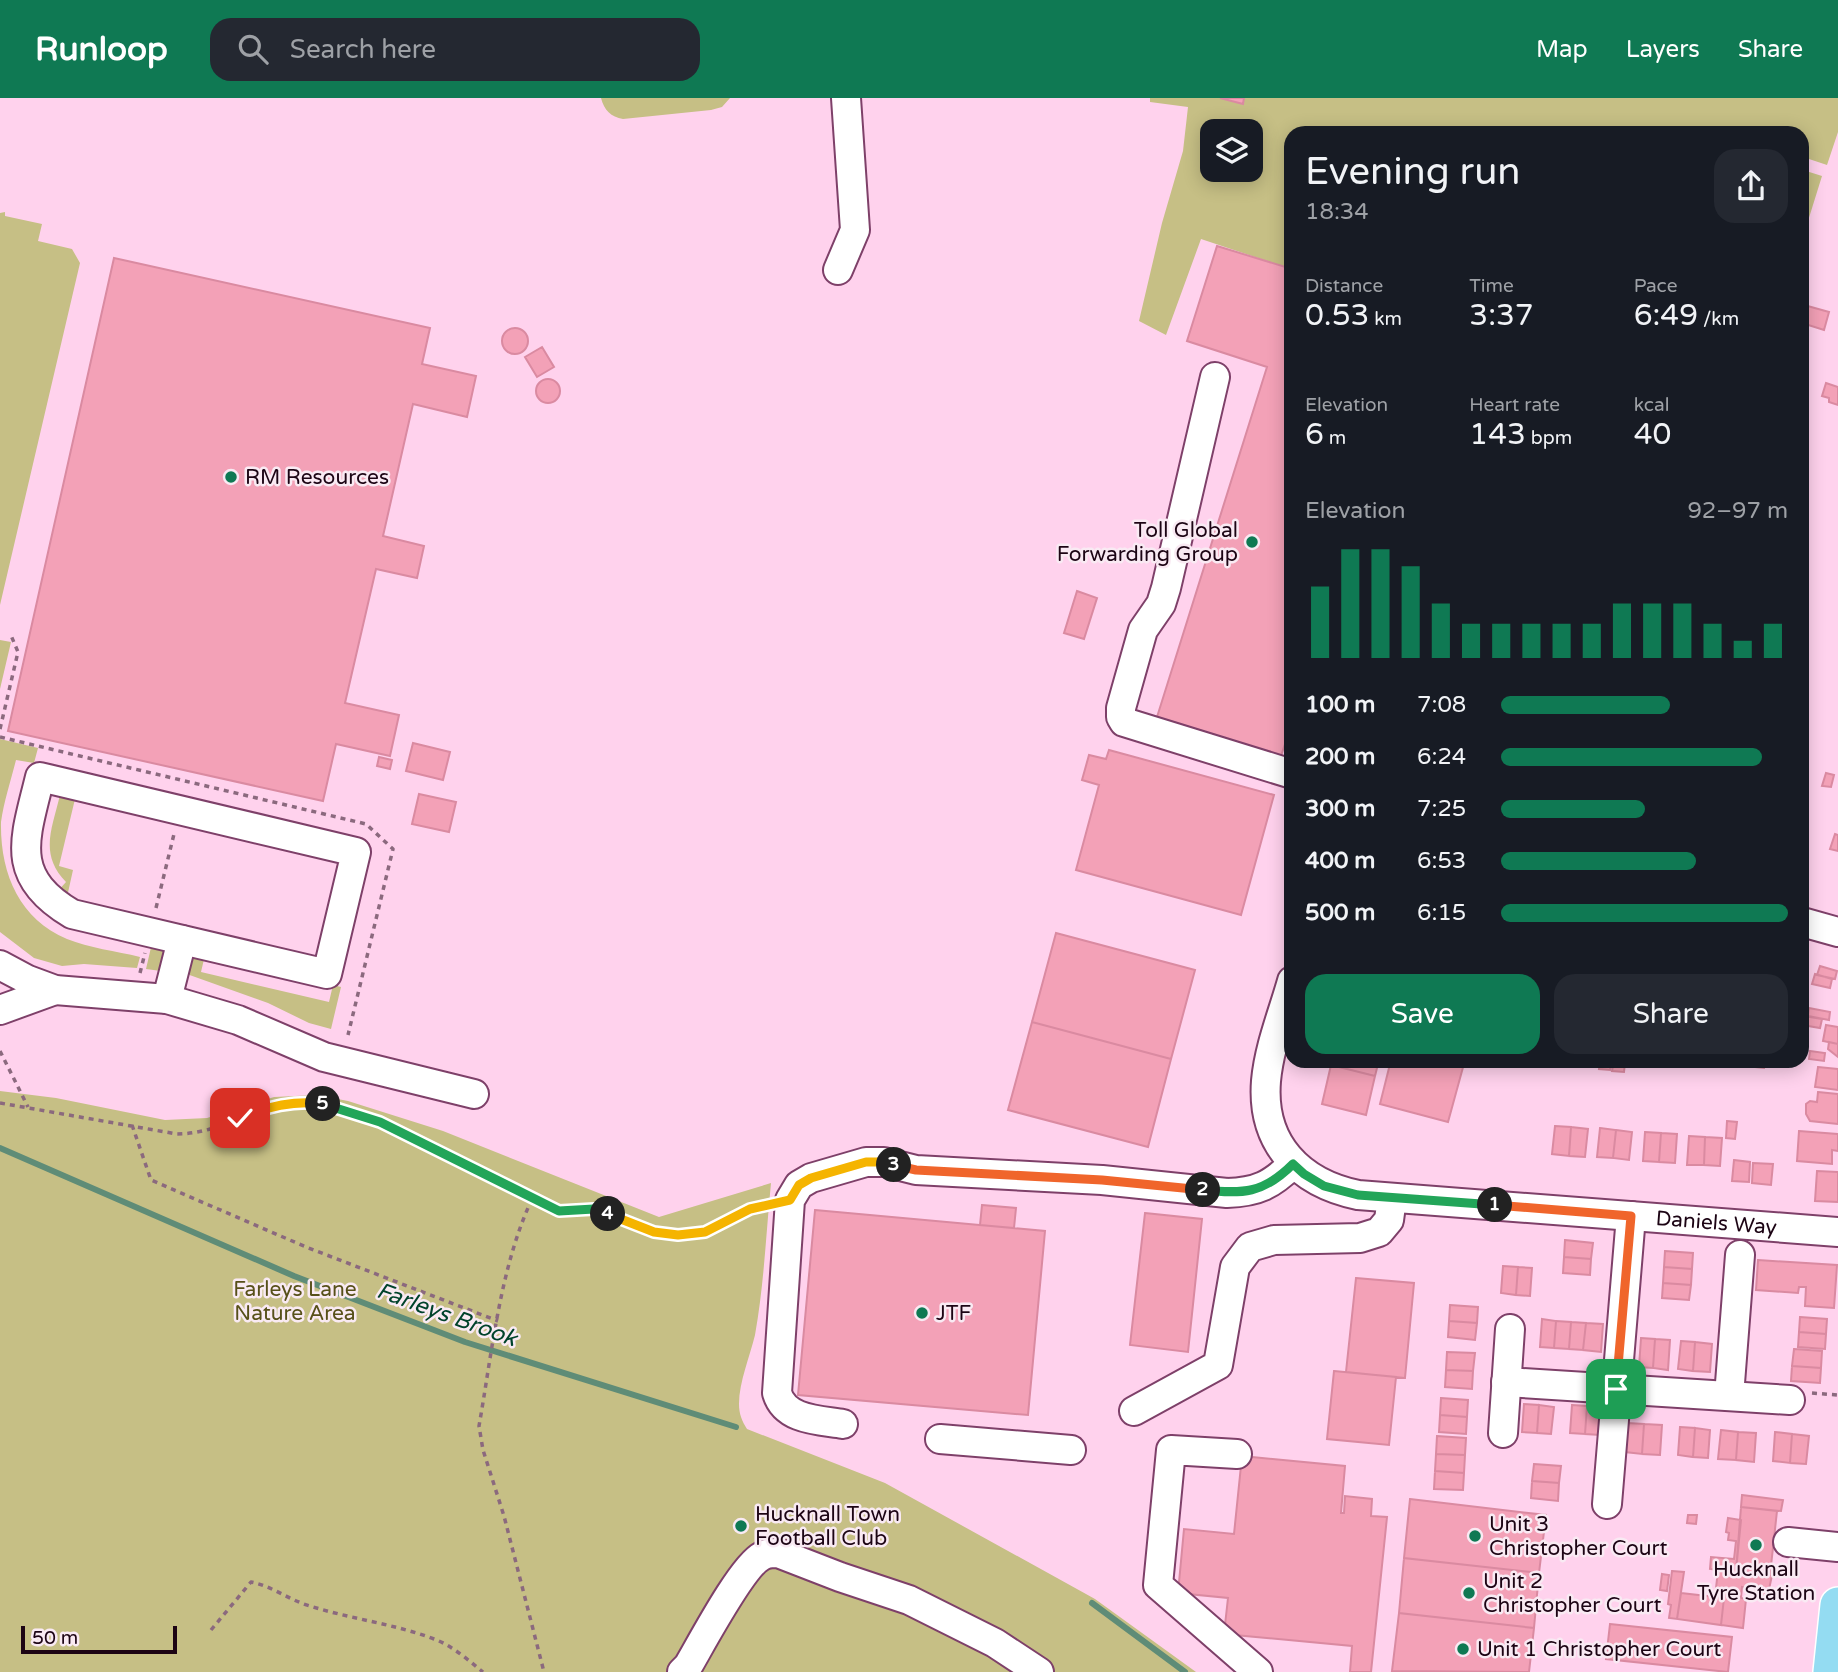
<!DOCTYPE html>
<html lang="en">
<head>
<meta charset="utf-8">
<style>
	:root { --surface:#171b24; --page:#242831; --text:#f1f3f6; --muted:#9ea1a6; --accent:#0f7953 }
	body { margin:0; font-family:"Varela Round",sans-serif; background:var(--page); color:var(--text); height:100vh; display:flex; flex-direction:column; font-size:26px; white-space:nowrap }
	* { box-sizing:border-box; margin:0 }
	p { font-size:23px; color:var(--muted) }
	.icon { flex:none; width:38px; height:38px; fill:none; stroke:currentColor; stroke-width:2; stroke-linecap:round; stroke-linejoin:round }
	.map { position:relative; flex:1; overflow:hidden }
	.panel { position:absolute; left:1284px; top:28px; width:525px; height:942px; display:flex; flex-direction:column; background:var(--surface); border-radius:21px; box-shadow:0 4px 18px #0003 }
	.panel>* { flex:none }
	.controls { position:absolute; left:1200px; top:21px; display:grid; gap:14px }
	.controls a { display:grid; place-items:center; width:63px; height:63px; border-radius:14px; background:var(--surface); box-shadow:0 4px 18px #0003; font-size:35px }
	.scale { position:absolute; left:21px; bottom:18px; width:156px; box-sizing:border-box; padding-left:7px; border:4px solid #1c0414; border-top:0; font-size:19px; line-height:24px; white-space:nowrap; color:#1c0414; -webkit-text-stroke:5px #f9eaf3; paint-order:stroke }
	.pin { position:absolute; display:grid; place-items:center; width:60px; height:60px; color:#fff; margin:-30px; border-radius:14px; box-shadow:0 4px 10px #0006 }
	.km { position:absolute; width:35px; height:35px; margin:-18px; border-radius:50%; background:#222; color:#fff; font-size:19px; line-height:35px; text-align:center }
	.round { display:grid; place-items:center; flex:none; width:74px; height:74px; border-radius:21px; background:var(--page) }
	.summary { display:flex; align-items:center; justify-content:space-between; height:119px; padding:0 21px }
	h1 { font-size:38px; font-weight:600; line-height:52px }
	.figures { display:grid; grid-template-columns:repeat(3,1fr); gap:10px; height:119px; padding:7px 21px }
	.figures div { display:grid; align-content:center }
	.figures b { font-size:30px; font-weight:600 }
	.figures small { font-size:19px; font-weight:400 }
	.figures p { font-size:19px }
	.chart { height:196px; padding:14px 21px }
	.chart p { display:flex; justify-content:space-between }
	.chart svg { width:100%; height:126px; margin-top:7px; stroke:var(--accent); stroke-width:6 }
	.cta { display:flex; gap:14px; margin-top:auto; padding:14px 21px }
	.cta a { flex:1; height:80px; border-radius:21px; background:var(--accent); color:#fff; font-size:28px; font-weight:600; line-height:80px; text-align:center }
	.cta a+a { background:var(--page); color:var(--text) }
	ul { padding:0 21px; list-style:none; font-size:23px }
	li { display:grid; grid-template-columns:112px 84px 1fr; align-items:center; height:52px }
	li i { height:18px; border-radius:9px; background:var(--accent) }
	header { display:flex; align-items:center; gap:42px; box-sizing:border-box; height:98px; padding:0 35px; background:var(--accent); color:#fff }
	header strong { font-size:33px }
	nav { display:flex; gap:38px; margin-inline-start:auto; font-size:24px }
	.search { width:490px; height:63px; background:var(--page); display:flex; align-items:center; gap:18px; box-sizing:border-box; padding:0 24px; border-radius:21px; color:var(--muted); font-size:26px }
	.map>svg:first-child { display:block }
	.green { fill:#c6bf85; fill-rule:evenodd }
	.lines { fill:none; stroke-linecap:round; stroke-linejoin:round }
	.stream { stroke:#5f8c77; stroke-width:6 }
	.building { fill:#f3a1b7; stroke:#da8aa1; stroke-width:2 }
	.minor-casing { stroke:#7e4069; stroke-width:32 }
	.major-casing { stroke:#fff; stroke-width:38 }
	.path { stroke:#8b697e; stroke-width:3.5; stroke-dasharray:5 5; stroke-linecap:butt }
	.minor { stroke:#fff; stroke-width:28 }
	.major { stroke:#94dcf2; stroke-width:35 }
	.split-1-casing { stroke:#fff; stroke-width:14 }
	.split-2-casing { stroke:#fff; stroke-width:14 }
	.split-3-casing { stroke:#fff; stroke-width:14 }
	.split-4-casing { stroke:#fff; stroke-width:14 }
	.split-5-casing { stroke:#fff; stroke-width:14 }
	.split-6-casing { stroke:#fff; stroke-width:14 }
	.split-1 { stroke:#f0652b; stroke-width:9 }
	.split-2 { stroke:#22a559; stroke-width:9 }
	.split-3 { stroke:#f0652b; stroke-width:9 }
	.split-4 { stroke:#f5b400; stroke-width:9 }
	.split-5 { stroke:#22a559; stroke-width:9 }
	.split-6 { stroke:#f5b400; stroke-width:9 }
	.poi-dot { fill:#0f7953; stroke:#f9eaf3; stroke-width:2.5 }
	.labels { text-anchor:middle; stroke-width:5; stroke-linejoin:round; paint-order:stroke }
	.poi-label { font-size:21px; fill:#1c0414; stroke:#f9eaf3; text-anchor:start }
	.street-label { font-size:21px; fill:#1c0414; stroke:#f9eaf3 }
	.park-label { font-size:21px; fill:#575019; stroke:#f9eaf3 }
	.water-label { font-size:23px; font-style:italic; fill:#00432b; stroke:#f9eaf3 }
</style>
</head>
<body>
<header>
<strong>Runloop</strong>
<div class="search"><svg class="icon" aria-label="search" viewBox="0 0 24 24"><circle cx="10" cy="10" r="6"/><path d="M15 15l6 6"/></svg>Search here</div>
<nav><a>Map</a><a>Layers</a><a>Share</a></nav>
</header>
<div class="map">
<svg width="1838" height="1574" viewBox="0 0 1838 1574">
	<rect width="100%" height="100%" fill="#ffd2ed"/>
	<path class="green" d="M601 0H730L722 9 711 12 623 21C611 19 604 12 601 0Z
		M1150 0H1220L1243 6 1244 0H1838V34L1827 67 1803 59 1802 35H1292L1291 171 1201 141 1166 237 1139 223 1162 125 1183 53 1188 9 1150 4ZM1213 33H1251V72H1213Z
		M1803 72 1822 78 1803 139 1802 72Z
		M5 114V118L42 126 38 143 72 151 80 165 0 507V115Z
		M0 542 11 544 0 591Z
		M0 641 38 650 34 665 16 662C11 682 4 703 1 724 0 775 19 821 67 841 89 850 116 853 140 859L137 870 84 866 62 868 34 860 0 834Z
		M60 697 75 701 59 768 73 772 67 799 57 794 66 784C39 756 52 731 60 697Z
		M152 845 167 848 161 873 146 871Z
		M189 853 205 857 201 874 329 904 333 887 341 889 331 931 309 925 268 905 184 875Z
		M0 993 56 1000 165 1022 207 1020 274 999 317 997 348 1003 443 1033 659 1119 771 1085C766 1136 764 1187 755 1237 750 1258 739 1284 739 1306 739 1316 742 1323 747 1331L885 1385 1095 1501 1196 1574H0Z"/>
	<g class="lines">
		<path class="stream" d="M0 1050 294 1178 465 1244 736 1329
			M1092 1505 1185 1574"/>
	</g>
	<path class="building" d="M1220 0H1244L1243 6Z
		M1217 148 1292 171V625L1281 658 1157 619 1267 269 1187 243Z
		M114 160 430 230 422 266 476 278 467 319 413 306 383 438 424 448 417 480 376 471 345 605 399 617 390 658 336 646 323 703 8 633Z
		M1804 207 1829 214 1824 232 1802 225Z
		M502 243a13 13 0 1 1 26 0a13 13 0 1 1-26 0Z
		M542 249 554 269 537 279 525 259Z
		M536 293a12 12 0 1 1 24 0a12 12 0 1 1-24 0Z
		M1826 285 1838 289V307L1829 304V300L1822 298Z
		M1077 493 1097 500 1084 541 1064 535Z
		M413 645 450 654 443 682 406 673Z
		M1109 652 1274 697 1241 817 1076 772 1099 687 1082 682 1089 657 1106 661Z
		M379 659 392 662 390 671 377 668Z
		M1826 675 1834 677 1831 689 1822 688Z
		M419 696 456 704 449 734 412 726Z
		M1835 736 1838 737V753L1830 751Z
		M1056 835 1195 872 1171 961 1032 924Z
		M1820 868 1837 873 1835 881 1817 877Z
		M1815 876 1832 881 1830 890 1812 886Z
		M1809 910 1830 914 1829 922 1808 918Z
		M1804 918 1822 921 1820 930 1802 927Z
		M1032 924 1171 961 1148 1049 1008 1012Z
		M1826 927 1838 929V946L1823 943Z
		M1829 944 1838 946V959L1828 951Z
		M1810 953 1825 955 1824 963 1809 961Z
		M1332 962H1379L1375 978 1331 967Z
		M1391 962H1465L1448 1024 1380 1006Z
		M1600 962 1612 963 1610 972 1599 971Z
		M1736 962H1765L1764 970 1736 967Z
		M1614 963 1625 965 1624 974 1612 973Z
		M1331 967 1375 978 1366 1017 1322 1006Z
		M1818 969 1838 971V992L1815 989Z
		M1818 994 1838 996V1026L1810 1023 1806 1016V1006L1810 1003 1817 1004Z
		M1727 1023 1737 1024 1735 1041 1726 1040Z
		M1555 1028 1571 1029 1569 1058 1552 1056Z
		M1571 1029 1588 1031 1585 1059 1569 1058Z
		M1600 1030 1616 1032 1613 1060 1597 1059Z
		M1616 1032 1632 1034 1629 1062 1613 1060Z
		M1799 1033 1838 1036V1053L1832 1052V1066L1797 1063Z
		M1645 1034 1661 1035 1659 1064 1643 1063Z
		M1661 1035 1677 1036 1675 1065 1659 1064Z
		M1689 1038 1705 1039 1704 1067H1687Z
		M1705 1039 1722 1040 1720 1068 1704 1067Z
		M1734 1062 1750 1064 1749 1084 1732 1083Z
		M1753 1065 1773 1066 1771 1087 1752 1085Z
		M1817 1073 1838 1074V1104L1815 1103Z
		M982 1107 1016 1110 1014 1130 980 1127Z
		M815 1112 1045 1133 1028 1317 798 1297Z
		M1145 1115 1202 1121 1188 1254 1130 1247Z
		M1565 1142 1593 1145 1591 1161 1564 1159Z
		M1665 1153 1693 1155 1692 1171 1664 1169Z
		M1564 1159 1591 1161 1590 1177 1563 1175Z
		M1758 1162 1837 1167 1834 1210 1805 1208 1806 1189H1799L1798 1195 1756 1192Z
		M1503 1168 1518 1169 1516 1197 1501 1195Z
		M1518 1169 1532 1170 1530 1198 1516 1197Z
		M1664 1169 1692 1171 1691 1187 1663 1185Z
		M1356 1180 1414 1185 1405 1280 1346 1274Z
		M1663 1185 1691 1187 1689 1202 1662 1200Z
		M1450 1207 1478 1209 1477 1225 1449 1223Z
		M1800 1219 1827 1221 1826 1236 1799 1234Z
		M1542 1221 1556 1223 1554 1250 1540 1249Z
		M1449 1223 1477 1225 1475 1242 1448 1239Z
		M1556 1223 1571 1224 1569 1251 1554 1250Z
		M1571 1224 1586 1225 1583 1252 1569 1251Z
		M1586 1225 1603 1226 1601 1254 1583 1252Z
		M1799 1234 1826 1236 1825 1251 1798 1249Z
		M1641 1240 1655 1241 1653 1270 1639 1269Z
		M1655 1241 1670 1242 1668 1272 1653 1270Z
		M1681 1243 1695 1244 1693 1273 1678 1271Z
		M1695 1244 1712 1246 1710 1274 1693 1273Z
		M1794 1251 1822 1253 1821 1270 1792 1268Z
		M1447 1254 1475 1255 1473 1273 1446 1272Z
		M1792 1268 1821 1270 1820 1285 1791 1283Z
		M1446 1272 1473 1273 1472 1291 1445 1289Z
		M1334 1273 1396 1279 1389 1347 1327 1341Z
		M1441 1300 1468 1302 1467 1319 1440 1317Z
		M1524 1306 1539 1307 1537 1335 1522 1334Z
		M1539 1307 1554 1309 1551 1336 1537 1335Z
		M1572 1307 1587 1308 1585 1336 1570 1335Z
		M1587 1308 1602 1309 1600 1337 1585 1336Z
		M1440 1317 1467 1319 1466 1336 1439 1334Z
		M1627 1325 1644 1326 1642 1356 1625 1354Z
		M1644 1326 1662 1327 1660 1357 1642 1356Z
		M1680 1329 1695 1330 1693 1359 1678 1357Z
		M1695 1330 1710 1332 1708 1360 1693 1359Z
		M1721 1332 1738 1334 1736 1362 1718 1361Z
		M1738 1334 1756 1335 1754 1364 1736 1362Z
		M1775 1334 1792 1336 1790 1365 1773 1363Z
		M1792 1336 1809 1338 1806 1366 1790 1365Z
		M1437 1338 1466 1340 1465 1357 1436 1356Z
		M1436 1356 1465 1357 1464 1375 1435 1373Z
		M1242 1358 1345 1368 1341 1415H1344L1345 1398 1372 1401 1371 1418 1387 1419 1371 1574H1350L1352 1548 1224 1536 1228 1500 1178 1495 1184 1431 1234 1436Z
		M1534 1366 1561 1368 1559 1385 1532 1383Z
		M1435 1373 1464 1375 1463 1392 1434 1391Z
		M1532 1383 1559 1385 1558 1403 1531 1400Z
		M1742 1397 1783 1402 1781 1413 1741 1409Z
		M1410 1401 1546 1417 1539 1475 1404 1460Z
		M1741 1409 1777 1413 1770 1477 1736 1473Z
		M1688 1417H1697L1696 1426 1687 1425Z
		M1728 1420 1741 1422 1736 1473 1772 1477 1767 1501 1754 1499 1755 1491 1742 1489 1741 1500 1746 1501 1743 1530 1721 1527 1724 1500 1715 1499 1718 1472 1710 1471 1711 1459 1734 1461 1736 1443 1728 1442 1729 1435 1726 1434Z
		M1404 1460 1539 1475 1534 1530 1399 1515Z
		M1672 1473 1684 1474 1677 1521 1669 1520 1671 1507 1668 1506Z
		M1662 1476 1669 1477 1667 1493 1660 1492Z
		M1681 1495 1724 1500 1721 1527 1677 1521Z
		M1399 1515 1534 1530 1529 1574 1392 1573Z
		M1610 1526 1732 1539 1728 1574 1606 1561Z"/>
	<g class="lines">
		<g class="minor-casing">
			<g id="minor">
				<path d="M838 172 855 132 846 0"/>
				<path d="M1215 279 1166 490 1161 506 1143 532 1121 610V619L1124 624 1292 676"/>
				<path d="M40 679 356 754 327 876 72 816C8 778 25 741 40 679Z"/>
				<path d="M1802 824 1838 834"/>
				<path d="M0 867 28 882 55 892 167 901 238 922 324 959 474 996"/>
				<path id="s1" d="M1292 883C1283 915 1269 949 1266 983 1261 1046 1300 1085 1358 1097L1838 1134"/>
				<path d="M167 901 182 842"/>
				<path d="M0 912 55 892"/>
				<path d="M1506 1284 1790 1302"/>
				<path d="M1729 1298 1740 1157"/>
				<path d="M1134 1313 1218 1267 1235 1169 1250 1149 1274 1142 1360 1140 1379 1134 1389 1122 1392 1100"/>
				<path d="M843 1326C818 1322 785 1322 777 1295L790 1102 799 1087 811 1080 866 1064H884L916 1072 1102 1082 1227 1095C1258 1094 1271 1087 1293 1066"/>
				<path d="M1503 1335 1510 1231"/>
				<path d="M940 1341 1071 1352"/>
				<path d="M1237 1356 1171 1352 1158 1487 1258 1574"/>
				<path d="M1607 1406 1631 1118"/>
				<path d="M1788 1444 1838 1449"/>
				<path d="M682 1574 688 1568C701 1546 742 1468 762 1458 767 1455 772 1455 778 1455L840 1479 909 1502 995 1545 1039 1574"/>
			</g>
		</g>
		<g class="major-casing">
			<path id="major" d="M1831 1574 1838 1507"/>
		</g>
		<path class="path" d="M0 631 18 554 10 535
			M0 639 366 726 393 751 348 937
			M156 810 174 736
			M140 875 145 855
			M0 953 28 1009
			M0 1005 177 1036C227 1036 270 997 322 1006 383 1017 443 1052 498 1081 513 1090 543 1111 559 1113 571 1115 584 1108 596 1111 624 1119 647 1137 677 1137 710 1138 736 1115 767 1108
			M132 1027 151 1082 306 1149 498 1223
			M532 1101C500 1169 492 1255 479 1328L483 1352 504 1418 544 1574
			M1812 1295 1838 1297
			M211 1532 251 1484C272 1488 289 1502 310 1508 351 1521 395 1526 434 1541 453 1548 468 1562 483 1574"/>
		<use href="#minor" class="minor"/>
		<use href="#major" class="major"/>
	</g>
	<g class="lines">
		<g class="split-1-casing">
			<path id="split-1" d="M1495 1107 1631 1118 1616 1291"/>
		</g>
		<g class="split-2-casing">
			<path id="split-2" d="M1203 1092C1243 1096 1263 1096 1293 1066L1304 1076 1324 1088 1358 1097 1495 1107"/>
		</g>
		<g class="split-3-casing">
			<path id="split-3" d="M894 1067 916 1072 1102 1082 1203 1092"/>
		</g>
		<g class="split-4-casing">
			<path id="split-4" d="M608 1116 654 1134 678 1137 705 1134 750 1111 790 1102 799 1087 811 1080 866 1064H884L894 1067"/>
		</g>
		<g class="split-5-casing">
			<path id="split-5" d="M323 1006 380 1024 559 1113 594 1111 608 1116"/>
		</g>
		<g class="split-6-casing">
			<path id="split-6" d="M240 1020C266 1009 295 1002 323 1006"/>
		</g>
		<use href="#split-1" class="split-1"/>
		<use href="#split-2" class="split-2"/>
		<use href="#split-3" class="split-3"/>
		<use href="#split-4" class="split-4"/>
		<use href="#split-5" class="split-5"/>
		<use href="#split-6" class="split-6"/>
	</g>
	<g class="poi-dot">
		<circle cx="231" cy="379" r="7"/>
		<circle cx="1252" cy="444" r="7"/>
		<circle cx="922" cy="1215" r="7"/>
		<circle cx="741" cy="1428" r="7"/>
		<circle cx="1475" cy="1438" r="7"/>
		<circle cx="1756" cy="1447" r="7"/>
		<circle cx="1469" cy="1495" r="7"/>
		<circle cx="1463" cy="1551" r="7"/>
	</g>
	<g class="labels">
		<g class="poi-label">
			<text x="245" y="386">RM Resources</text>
			<text x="1238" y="439" text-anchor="end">Toll Global<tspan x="1238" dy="24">Forwarding Group</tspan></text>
			<text x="936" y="1222">JTF</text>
			<text x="755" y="1423">Hucknall Town<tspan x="755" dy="24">Football Club</tspan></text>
			<text x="1489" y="1433">Unit 3<tspan x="1489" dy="24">Christopher Court</tspan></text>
			<text x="1756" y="1478" text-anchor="middle">Hucknall<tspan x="1756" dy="24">Tyre Station</tspan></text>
			<text x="1483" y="1490">Unit 2<tspan x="1483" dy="24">Christopher Court</tspan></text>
			<text x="1477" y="1558">Unit 1 Christopher Court</text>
		</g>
		<g class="street-label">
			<text dy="7" stroke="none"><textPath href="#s1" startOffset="625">Daniels Way</textPath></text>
		</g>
		<g class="park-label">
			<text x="295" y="1198">Farleys Lane<tspan x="295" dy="24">Nature Area</tspan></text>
		</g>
		<g class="water-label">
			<text transform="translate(447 1216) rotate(20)" y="8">Farleys Brook</text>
		</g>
	</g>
</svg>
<div class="controls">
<a><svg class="icon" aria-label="layers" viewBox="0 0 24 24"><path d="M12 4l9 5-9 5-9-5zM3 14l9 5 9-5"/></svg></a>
</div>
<div class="scale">50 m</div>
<div class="pin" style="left:1616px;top:1291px;background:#1e9e55"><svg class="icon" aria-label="arrive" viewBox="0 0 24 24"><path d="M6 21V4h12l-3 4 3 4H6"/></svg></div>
<div class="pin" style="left:240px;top:1020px;background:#d93025"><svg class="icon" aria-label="check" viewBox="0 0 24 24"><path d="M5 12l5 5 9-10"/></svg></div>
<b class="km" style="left:1495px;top:1107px">1</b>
<b class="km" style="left:1203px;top:1092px">2</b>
<b class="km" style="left:894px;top:1067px">3</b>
<b class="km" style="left:608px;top:1116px">4</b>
<b class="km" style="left:323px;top:1006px">5</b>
<section class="panel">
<div class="summary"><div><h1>Evening run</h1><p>18:34</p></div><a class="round"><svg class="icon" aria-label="share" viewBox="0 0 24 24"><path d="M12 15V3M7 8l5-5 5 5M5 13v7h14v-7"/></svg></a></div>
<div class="figures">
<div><p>Distance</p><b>0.53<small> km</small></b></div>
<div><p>Time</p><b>3:37</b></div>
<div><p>Pace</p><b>6:49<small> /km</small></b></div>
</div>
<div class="figures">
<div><p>Elevation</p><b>6<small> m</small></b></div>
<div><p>Heart rate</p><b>143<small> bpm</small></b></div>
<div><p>kcal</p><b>40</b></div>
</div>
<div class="chart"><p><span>Elevation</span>92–97 m</p>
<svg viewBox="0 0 160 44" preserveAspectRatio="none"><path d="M5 44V19M15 44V6M25 44V6M35 44V12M45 44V25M55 44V32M65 44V32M75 44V32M85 44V32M95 44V32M105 44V25M115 44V25M125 44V25M135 44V32M145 44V38M155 44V32"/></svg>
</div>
<ul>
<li><b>100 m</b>7:08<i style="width:59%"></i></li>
<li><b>200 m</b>6:24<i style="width:91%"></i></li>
<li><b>300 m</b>7:25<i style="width:50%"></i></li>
<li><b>400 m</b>6:53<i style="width:68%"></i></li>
<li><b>500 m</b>6:15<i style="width:100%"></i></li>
</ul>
<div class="cta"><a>Save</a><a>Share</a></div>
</section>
</div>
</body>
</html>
